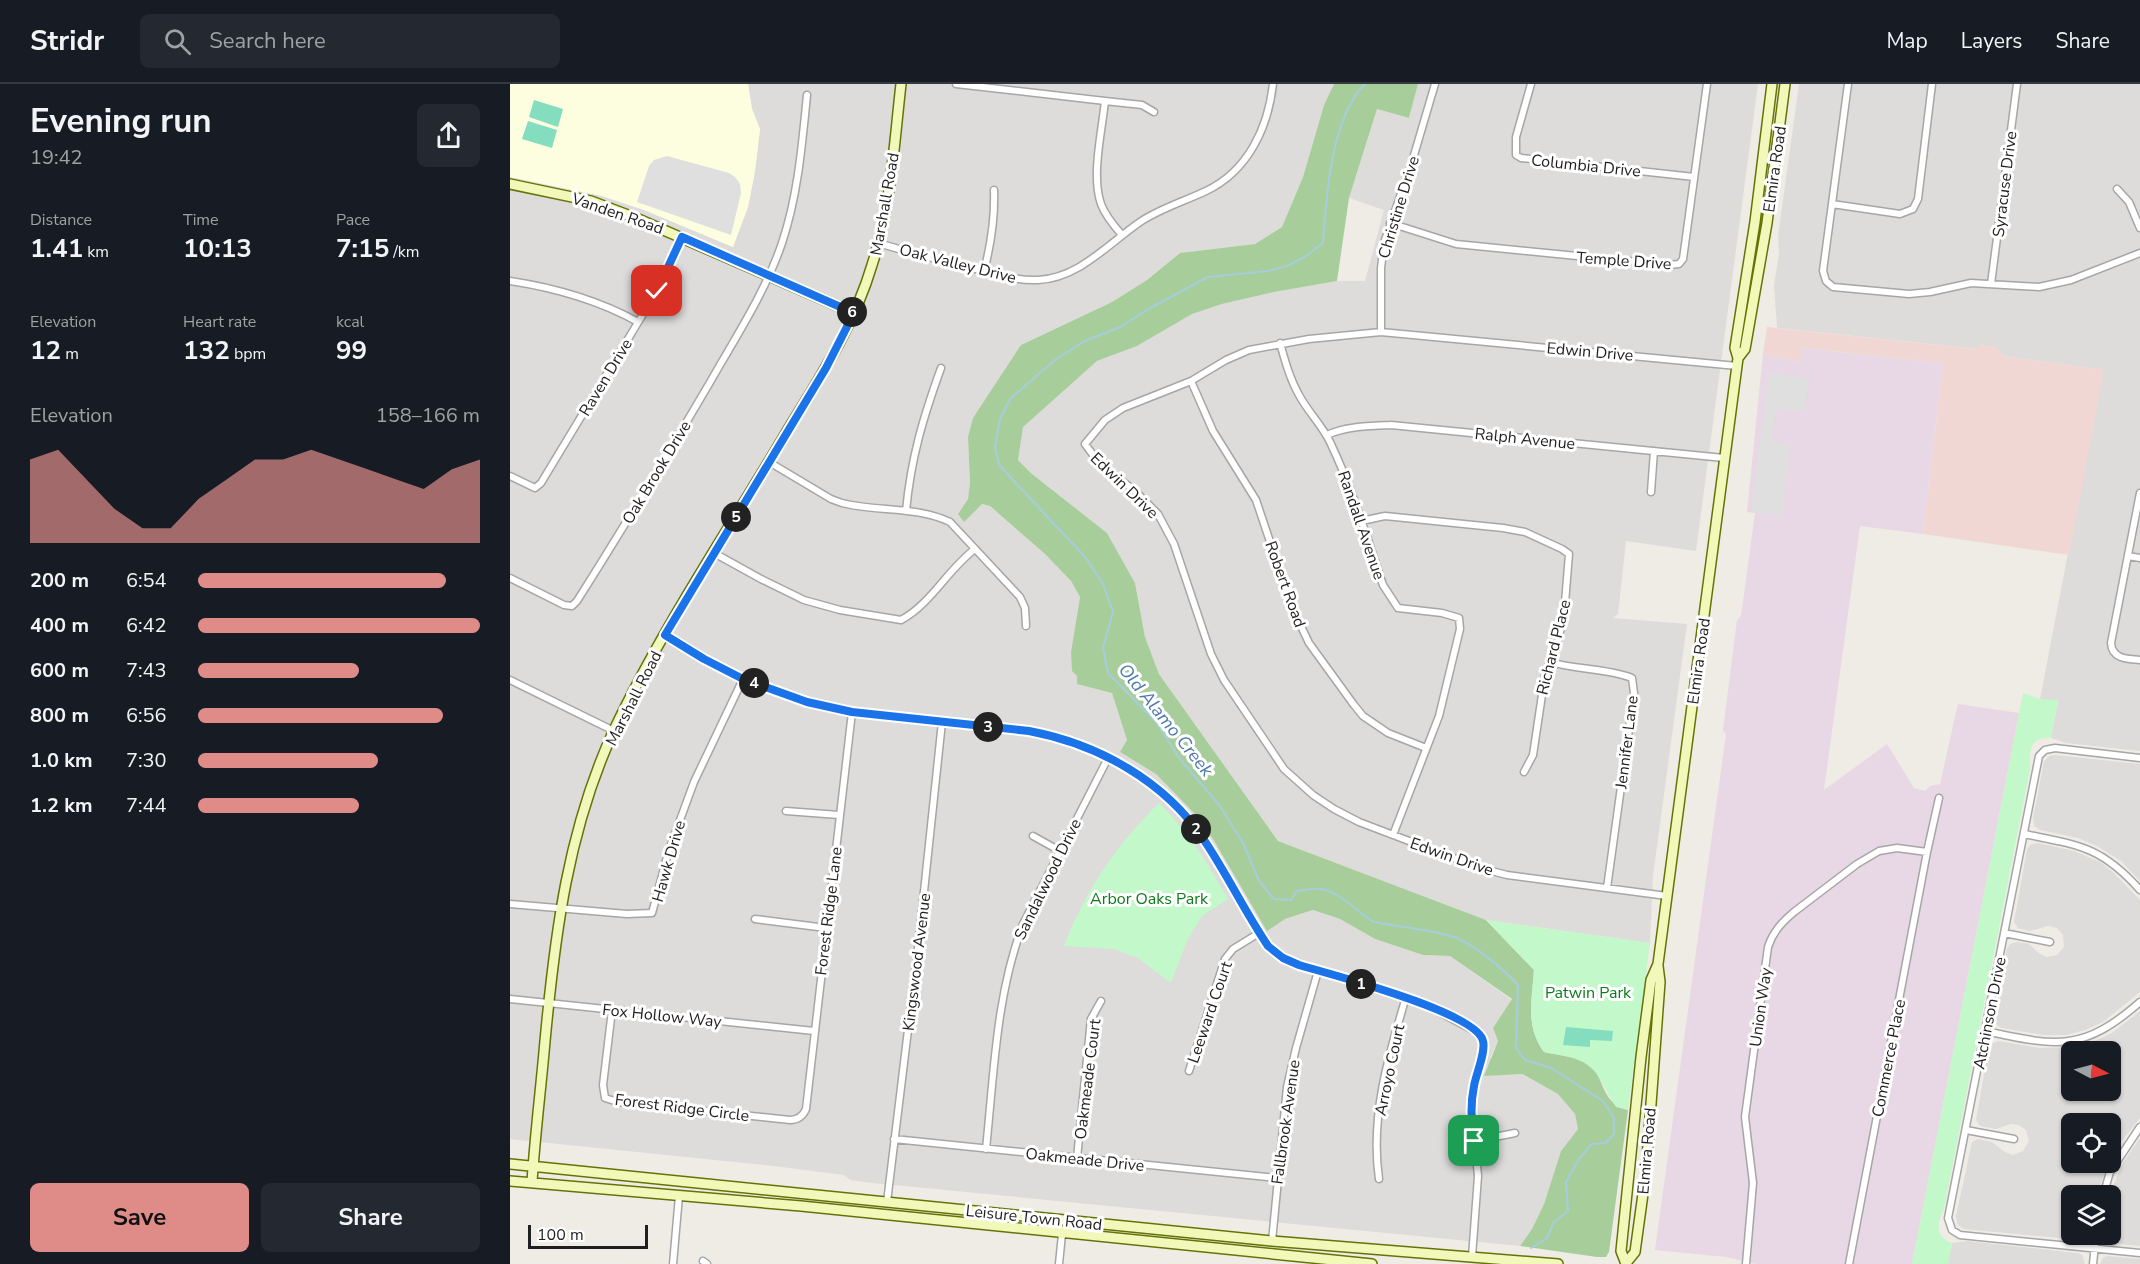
<!DOCTYPE html>
<html lang="en">
<head>
<meta charset="utf-8">
<style>
	:root { --surface:#171b24; --page:#242831; --text:#f1f3f6; --muted:#9ea1a6; --line:#363941; --accent:#df8c89 }
	body { margin:0; font-family:"Nunito Sans",sans-serif; background:var(--page); color:var(--text); height:100vh; display:flex; flex-direction:column; font-size:22px; white-space:nowrap }
	* { box-sizing:border-box; margin:0 }
	p { font-size:20px; color:var(--muted) }
	.icon { flex:none; width:33px; height:33px; fill:none; stroke:currentColor; stroke-width:2; stroke-linecap:round; stroke-linejoin:round }
	.map { position:relative; flex:1; overflow:hidden }
	.side { display:flex; flex-direction:column; background:var(--surface); width:510px }
	.side>* { flex:none }
	.needle { width:39px; rotate:96deg }
	.buttons { position:absolute; left:1551px; top:957px; display:grid; gap:12px }
	.buttons a { display:grid; place-items:center; width:60px; height:60px; border-radius:9px; background:var(--surface); box-shadow:0 2px 4px #0004; font-size:30px }
	.scale { position:absolute; left:18px; bottom:15px; width:120px; box-sizing:border-box; padding-left:6px; border:3px solid #1f1f1f; border-top:0; font-size:16px; line-height:21px; white-space:nowrap; color:#1f1f1f; -webkit-text-stroke:4px #fff; paint-order:stroke }
	.pin { position:absolute; display:grid; place-items:center; width:51px; height:51px; color:#fff; margin:-26px; border-radius:12px; box-shadow:0 3px 9px #0006 }
	.km { position:absolute; width:30px; height:30px; margin:-15px; border-radius:50%; background:#222; color:#fff; font-size:16px; line-height:30px; text-align:center }
	.round { display:grid; place-items:center; flex:none; width:63px; height:63px; border-radius:9px; background:var(--page) }
	.headline { display:flex; align-items:center; justify-content:space-between; height:102px; padding:0 30px }
	h1 { font-size:33px; font-weight:700; line-height:45px }
	.stats { display:grid; grid-template-columns:repeat(3,1fr); gap:9px; height:102px; padding:6px 30px }
	.stats div { display:grid; align-content:center }
	.stats b { font-size:26px; font-weight:700 }
	.stats small { font-size:16px; font-weight:400 }
	.stats p { font-size:16px }
	.chart { height:168px; padding:12px 30px }
	.chart p { display:flex; justify-content:space-between }
	.chart svg { width:100%; height:108px; margin-top:6px; fill:var(--accent); opacity:.7 }
	.button { display:flex; gap:12px; margin-top:auto; padding:12px 30px }
	.button a { flex:1; height:69px; border-radius:9px; background:var(--accent); color:#111; font-size:24px; font-weight:700; line-height:69px; text-align:center }
	.button a+a { background:var(--page); color:var(--text) }
	ul { padding:0 30px; list-style:none; font-size:20px }
	li { display:grid; grid-template-columns:96px 72px 1fr; align-items:center; height:45px }
	li i { height:15px; border-radius:8px; background:var(--accent) }
	header { display:flex; align-items:center; gap:36px; box-sizing:border-box; height:84px; padding:0 30px; background:var(--surface); border-bottom:2px solid var(--line) }
	header strong { font-size:28px }
	nav { display:flex; gap:33px; margin-inline-start:auto; font-size:21px }
	.search { width:420px; height:54px; background:var(--page); display:flex; align-items:center; gap:15px; box-sizing:border-box; padding:0 21px; border-radius:9px; color:var(--muted); font-size:22px }
	main { display:flex; flex:1; min-height:0 }
	.map>svg:first-child { display:block }
	.residential { fill:#dddcdb; fill-rule:evenodd }
	.commercial { fill:#f0d7d4 }
	.industrial { fill:#e8d7e4 }
	.education { fill:#fdfedf }
	.forest { fill:#a7ce9a }
	.park { fill:#c3f8ca }
	.pitch { fill:#84ddbf }
	.parking { fill:#dfdfdf }
	.lines { fill:none; stroke-linecap:round; stroke-linejoin:round }
	.stream { stroke:#a6cddc; stroke-width:2 }
	.street-casing { stroke:#a6a6a6; stroke-width:9 }
	.secondary-casing { stroke:#637407; stroke-width:12 }
	.street { stroke:#fff; stroke-width:6 }
	.secondary { stroke:#f2f8ba; stroke-width:9 }
	.route-casing { stroke:#fff; stroke-width:12 }
	.route { stroke:#1a73e8; stroke-width:8 }
	.labels { text-anchor:middle; stroke-width:6; stroke-linejoin:round; paint-order:stroke }
	.street-label { font-size:16px; fill:#1f1f1f; stroke:#fff }
	.park-label { font-size:16px; fill:#0e7b1c; stroke:#fff }
	.water-label { font-size:18px; font-style:italic; fill:#4d78ac; stroke:#fff }
</style>
</head>
<body>
<header>
<strong>Stridr</strong>
<div class="search"><svg class="icon" aria-label="search" viewBox="0 0 24 24"><circle cx="10" cy="10" r="6"/><path d="M15 15l6 6"/></svg>Search here</div>
<nav><a>Map</a><a>Layers</a><a>Share</a></nav>
</header>
<main>
<section class="side">
<div class="headline"><div><h1>Evening run</h1><p>19:42</p></div><a class="round"><svg class="icon" aria-label="share" viewBox="0 0 24 24"><path d="M12 15V3M7 8l5-5 5 5M5 13v7h14v-7"/></svg></a></div>
<div class="stats">
<div><p>Distance</p><b>1.41<small> km</small></b></div>
<div><p>Time</p><b>10:13</b></div>
<div><p>Pace</p><b>7:15<small> /km</small></b></div>
</div>
<div class="stats">
<div><p>Elevation</p><b>12<small> m</small></b></div>
<div><p>Heart rate</p><b>132<small> bpm</small></b></div>
<div><p>kcal</p><b>99</b></div>
</div>
<div class="chart"><p><span>Elevation</span>158–166 m</p>
<svg viewBox="0 0 160 44" preserveAspectRatio="none"><path d="M0 44V10L10 6L20 18L30 30L40 38L50 38L60 26L70 18L80 10L90 10L100 6L110 10L120 14L130 18L140 22L150 14L160 10V44z"/></svg>
</div>
<ul>
<li><b>200 m</b>6:54<i style="width:88%"></i></li>
<li><b>400 m</b>6:42<i style="width:100%"></i></li>
<li><b>600 m</b>7:43<i style="width:57%"></i></li>
<li><b>800 m</b>6:56<i style="width:87%"></i></li>
<li><b>1.0 km</b>7:30<i style="width:64%"></i></li>
<li><b>1.2 km</b>7:44<i style="width:57%"></i></li>
</ul>
<div class="button"><a>Save</a><a>Share</a></div>
</section>
<div class="map">
<svg width="1630" height="1180" viewBox="0 0 1630 1180">
	<rect width="100%" height="100%" fill="#efece5"/>
	<path class="residential" d="M238 0H824L814 21 793 93 772 143 745 160 670 169 637 196 602 218 511 261 458 353 460 399 458 415 448 430 472 420 480 422 535 470 561 497 570 513 561 568 602 609 617 656 610 668 646 690 684 729 703 755 757 846 775 835 803 826 830 835 865 855 913 871 940 872 1002 916 983 944 988 957 980 974 1049 1010 1065 1030 1068 1045 1051 1067 1034 1120 1022 1145 1010 1162 363 1099 340 1096 334 1091 264 1082 0 1055V93L92 112 134 126 223 163 238 123 245 87 250 45 242 25Z
		M908 0H1248L1186 467 1116 457 1108 530 1103 534 1177 540 1143 792 1140 859 976 836 768 757 649 590 635 553 625 499 597 449 522 390 508 376 512 343 587 277 627 262 682 230 712 220 764 208 827 197H855L874 126 839 114 867 25 899 34Z
		M1289 0H1630V667L1556 659 1541 654 1548 617 1530 615 1593 286 1493 272 1486 263 1469 261 1468 265 1267 244 1264 201 1269 170 1268 152Z
		M1545 671 1630 680V797L1611 777 1587 762 1568 754 1530 746 1524 742 1523 734 1534 677 1539 672Z
		M1528 759 1564 767 1590 778 1603 788 1630 816V908L1593 938 1575 946 1556 951H1533L1492 944 1488 942 1484 936 1497 865 1500 860 1507 858 1519 860 1530 870 1537 873 1547 871 1554 863 1553 851 1547 844 1538 842 1520 847 1508 844 1504 838 1517 766 1520 761Z
		M1630 927V1034L1611 1058 1601 1076 1600 1040H1562V1078L1599 1079 1586 1111 1562 1112V1150L1578 1151 1577 1152 1570 1156 1454 1145 1448 1141 1446 1132 1462 1058 1468 1055 1482 1058 1495 1068 1503 1071 1513 1067 1519 1057 1516 1046 1509 1041 1501 1040 1486 1045 1470 1042 1466 1036 1478 967 1481 960 1488 957 1530 964 1564 963 1580 959 1602 949ZM1562 968H1600V1006H1562Z
		M1630 1054V1162L1599 1159 1595 1156 1592 1151 1600 1150 1599 1111 1613 1079Z
		M1457 1157 1568 1169 1572 1171 1575 1180H1438L1442 1159Z
		M1597 1172 1630 1175V1180H1590L1593 1174Z"/>
	<path class="commercial" d="M1257 243 1467 265 1468 261 1486 263 1493 272 1594 286 1559 471 1413 450 1433 279 1292 264 1290 278 1253 270Z"/>
	<path class="industrial" d="M1291 264 1433 279 1413 450 1350 442 1314 706 1377 660 1404 704 1415 707 1420 702 1430 700 1448 620 1509 629 1402 1180H1246L1216 1173 1145 1166 1216 650 1213 646 1227 536 1231 532 1245 429 1237 428 1253 270 1290 278Z"/>
	<path class="education" d="M0 0H238L242 25 250 45 245 87 238 123 223 163 134 126 92 112 0 93Z"/>
	<path class="forest" d="M824 0H908L899 34 867 25 839 114 827 197 764 208 712 220 682 230 627 262 587 277 513 343 508 376 522 390 597 449 625 499 635 553 649 590 768 757 976 836 1024 886C1022 916 1015 942 1034 968 1047 971 1065 972 1076 978 1097 992 1088 1018 1118 1026L1099 1168 1096 1173H1087L1010 1162 1022 1145 1034 1120 1051 1067 1068 1045 1065 1030 1048 1010 1012 990 974 992 988 957 983 944 1002 915 940 872 913 871 865 855 830 835 803 826 775 835 757 847 703 755 684 729 646 690 610 668 617 656 602 609 567 600V592L562 587 561 568 570 513 561 497 535 470 480 422 472 420 454 438 448 430 458 415 460 399 458 353 463 334 511 261 602 218 637 196 670 169 745 160 772 143 793 93 814 21Z"/>
	<path class="park" d="M1513 609 1530 615 1548 616 1541 654C1518 653 1520 667 1520 685L1434 1125C1427 1138 1424 1153 1442 1159L1438 1180H1402Z
		M649 719C680 750 697 778 718 815L692 832 677 857 661 899 628 874 604 865 554 862C575 807 607 760 649 719Z
		M976 836 1140 859 1118 1026 1106 1023C1098 1012 1094 999 1086 989 1074 973 1053 972 1034 968 1015 942 1022 916 1024 886Z"/>
	<path class="pitch" d="M24 16 53 25 48 43 19 33Z
		M18 37 47 46 42 64 12 55Z
		M1056 943 1103 947 1102 957 1080 956V963L1053 961Z"/>
	<path class="parking" d="M157 72 219 89 225 93 230 100 231 109 221 151 127 118 139 82 144 76Z
		M1259 288 1299 295 1295 328 1266 325 1262 358 1280 361 1272 431 1241 428Z"/>
	<g class="lines">
		<path class="stream" d="M855 0C821 33 816 114 813 159L796 172 777 182 758 187 698 193 642 223 610 243 575 257 545 276 500 315 490 335 485 363 489 381 576 474 593 500 603 528 593 564 598 589 647 639 670 675 710 722 733 759 749 797 764 815 781 816 787 807C795 806 804 804 811 805 833 809 846 828 864 838 890 843 918 845 944 853 962 859 995 886 1008 901L1006 964 1015 976 1041 984 1093 1017 1104 1034V1050L1096 1059 1082 1060 1069 1075 1056 1098 1058 1127 1044 1138 1037 1154 1021 1164"/>
		<g class="street-casing">
			<path id="street" d="M446 0 595 17C592 47 581 92 591 120 595 131 604 142 612 151
				M1021 0 1006 53V71L1011 74 1184 93
				M1338 0 1313 187 1316 197 1323 203 1399 210 1420 208 1461 199 1529 203 1561 196 1630 169
				M595 17 632 21 644 28
				M1607 105 1619 118 1630 144
				M1322 120 1390 130 1403 125 1408 115 1422 0
				M880 139 946 160 1158 181 1169 180 1173 175 1197 0
				M368 159C402 169 436 178 470 186 489 191 508 197 528 196 569 194 598 160 630 138 649 125 675 117 696 107 738 87 758 44 763 0
				M474 187C481 160 485 134 484 106
				M0 197C46 204 88 216 128 238
				M1481 200 1507 0
				M871 248V184L874 159 902 78 925 0
				M770 259C775 277 780 295 789 311 798 328 812 341 820 358 842 404 857 453 873 501L888 524 932 529 949 534 950 545 929 632 883 751
				M681 297 703 347 746 416 782 523 799 559 844 621 853 632 878 649 916 664
				M817 351C836 342 860 342 881 341L1214 374
				M259 378 321 415 332 419C367 428 407 422 440 438L510 513 515 524 516 542
				M0 392 25 404 31 399 147 207 172 153
				M1141 408 1144 367
				M1630 409 1601 559C1602 575 1617 575 1630 576
				M396 427C401 374 413 334 431 284
				M851 437 875 432 993 444 1015 448 1052 465 1059 470 1054 531 1048 556 1035 591 1023 671 1014 688
				M204 469 253 496 294 516 330 526 391 536C421 520 438 485 465 465
				M1618 472 1630 474
				M0 494 54 521 62 522 67 517C112 446 156 373 199 300 225 254 255 209 272 159 288 111 292 61 297 11
				M155 551 194 575 233 595 297 618 342 628 519 647C580 658 640 688 680 736 705 767 730 814 749 849 760 865 771 873 788 881L916 921 967 948 972 954 974 960 964 1002 961 1023 968 1092 962 1173
				M1040 578C1066 586 1096 584 1122 594L1124 609 1097 804
				M0 596 104 647
				M1630 674 1545 664 1535 666 1529 672 1438 1134 1442 1146 1450 1151 1630 1169
				M276 727 329 731
				M1514 750C1568 761 1591 762 1630 806
				M523 752 550 767
				M1157 812 997 791 970 784 849 738 824 725 803 711 774 685 714 596 701 570 664 460 648 430 625 407 589 379 575 360 595 336 613 324 681 297 716 276 739 266 799 255 871 248 1227 282
				M0 820 117 830 142 829 159 766 184 698 233 595
				M245 835 316 844
				M1494 849 1540 858
				M0 915 304 947
				M102 926 93 1001 95 1014 108 1018 280 1036C288 1036 293 1032 296 1025L342 628
				M1475 947C1546 962 1572 969 1630 918
				M679 987 715 875 723 865 749 849
				M1456 1046 1504 1055
				M384 1055 766 1094
				M964 1057 1005 1049
				M476 1065C484 989 486 912 513 840L598 674
				M567 1074 581 935 591 917
				M869 1095C860 1033 878 973 896 913
				M1593 1112 1600 1088 1630 1043
				M377 1118 408 864 432 638
				M762 1157 777 1003 786 964 808 887
				M193 1177 197 1180
				M163 1180 169 1112
				M549 1180 552 1150
				M1236 1180 1243 1099 1235 1033 1258 863C1263 848 1271 839 1284 828L1347 780 1369 767 1387 764 1417 768
				M1339 1180 1417 768 1429 714
				M1583 1180 1586 1150"/>
		</g>
		<g class="secondary-casing">
			<path id="secondary" d="M0 100 81 117 126 134 344 229
				M1228 274 1235 265 1257 139 1275 0
				M0 1080 762 1157 1048 1180
				M0 1097 291 1122 862 1180
				M22 1098C25 1051 31 1004 35 957 45 850 58 745 104 646 153 543 218 447 276 349 309 295 344 242 362 181 381 123 384 61 391 0
				M552 1150 555 1146 587 1145
				M1116 1179 1125 1168 1136 1088 1150 898 1148 882
				M1116 1180 1111 1167 1131 973 1141 896 1148 880 1228 274 1225 264 1245 138 1262 0"/>
		</g>
		<use href="#street" class="street"/>
		<use href="#secondary" class="secondary"/>
	</g>
	<g class="lines">
		<g class="route-casing">
			<path id="route" d="M147 207 172 153 344 229 316 284 155 551 194 575 233 595 297 618 342 628 519 647C588 660 655 697 694 756 717 790 735 828 758 862L773 874 789 881C819 890 967 928 973 957 976 968 966 990 964 1002 960 1021 961 1038 964 1057"/>
		</g>
		<use href="#route" class="route"/>
	</g>
	<g class="labels">
		<g class="street-label">
			<text transform="translate(1076 81) rotate(6)" y="6">Columbia Drive</text>
			<text transform="translate(1264 85) rotate(-82)" y="6">Elmira Road</text>
			<text transform="translate(1494 100) rotate(-83)" y="6">Syracuse Drive</text>
			<text transform="translate(374 120) rotate(-80)" y="6">Marshall Road</text>
			<text transform="translate(888 123) rotate(-73)" y="6">Christine Drive</text>
			<text transform="translate(108 129) rotate(19)" y="6">Vanden Road</text>
			<text transform="translate(1114 176) rotate(4)" y="6">Temple Drive</text>
			<text transform="translate(448 179) rotate(14)" y="6">Oak Valley Drive</text>
			<text transform="translate(1080 267) rotate(5)" y="6">Edwin Drive</text>
			<text transform="translate(95 293) rotate(-59)" y="6">Raven Drive</text>
			<text transform="translate(1015 354) rotate(6)" y="6">Ralph Avenue</text>
			<text transform="translate(146 388) rotate(-59)" y="6">Oak Brook Drive</text>
			<text transform="translate(615 401) rotate(44)" y="6">Edwin Drive</text>
			<text transform="translate(852 441) rotate(71)" y="6">Randall Avenue</text>
			<text transform="translate(776 500) rotate(70)" y="6">Robert Road</text>
			<text transform="translate(1043 563) rotate(-76)" y="6">Richard Place</text>
			<text transform="translate(1188 577) rotate(-82)" y="6">Elmira Road</text>
			<text transform="translate(123 614) rotate(-63)" y="6">Marshall Road</text>
			<text transform="translate(1116 658) rotate(-83)" y="6">Jennifer Lane</text>
			<text transform="translate(942 772) rotate(19)" y="6">Edwin Drive</text>
			<text transform="translate(158 777) rotate(-74)" y="6">Hawk Drive</text>
			<text transform="translate(537 795) rotate(-64)" y="6">Sandalwood Drive</text>
			<text transform="translate(318 827) rotate(-83)" y="6">Forest Ridge Lane</text>
			<text transform="translate(406 878) rotate(-83)" y="6">Kingswood Avenue</text>
			<text transform="translate(1250 923) rotate(-82)" y="6">Union Way</text>
			<text transform="translate(699 928) rotate(-71)" y="6">Leeward Court</text>
			<text transform="translate(1479 929) rotate(-79)" y="6">Atchinson Drive</text>
			<text transform="translate(152 931) rotate(6)" y="6">Fox Hollow Way</text>
			<text transform="translate(1378 974) rotate(-79)" y="6">Commerce Place</text>
			<text transform="translate(879 986) rotate(-78)" y="6">Arroyo Court</text>
			<text transform="translate(577 995) rotate(-83)" y="6">Oakmeade Court</text>
			<text transform="translate(172 1023) rotate(7)" y="6">Forest Ridge Circle</text>
			<text transform="translate(775 1038) rotate(-82)" y="6">Fallbrook Avenue</text>
			<text transform="translate(1136 1067) rotate(-85)" y="6">Elmira Road</text>
			<text transform="translate(575 1075) rotate(6)" y="6">Oakmeade Drive</text>
			<text transform="translate(524 1133) rotate(6)" y="6">Leisure Town Road</text>
		</g>
		<g class="park-label">
			<text x="639" y="820">Arbor Oaks Park</text>
			<text x="1078" y="914">Patwin Park</text>
		</g>
		<g class="water-label">
			<text transform="translate(656 636) rotate(51)" y="6">Old Alamo Creek</text>
		</g>
	</g>
</svg>
<div class="buttons">
<a><svg class="needle" viewBox="-14 -14 28 28"><path d="M0-13l5 13h-10z" fill="#e53935"/><path d="M0 13l5-13h-10z" fill="#9ea1a6"/></svg></a>
<a><svg class="icon" aria-label="locate" viewBox="0 0 24 24"><circle cx="12" cy="12" r="6"/><path d="M12 2v4M12 18v4M2 12h4M18 12h4"/></svg></a>
<a><svg class="icon" aria-label="layers" viewBox="0 0 24 24"><path d="M12 4l9 5-9 5-9-5zM3 14l9 5 9-5"/></svg></a>
</div>
<div class="scale">100 m</div>
<div class="pin" style="left:964px;top:1057px;background:#1e9e55"><svg class="icon" aria-label="arrive" viewBox="0 0 24 24"><path d="M6 21V4h12l-3 4 3 4H6"/></svg></div>
<div class="pin" style="left:147px;top:207px;background:#d93025"><svg class="icon" aria-label="check" viewBox="0 0 24 24"><path d="M5 12l5 5 9-10"/></svg></div>
<b class="km" style="left:851px;top:900px">1</b>
<b class="km" style="left:686px;top:745px">2</b>
<b class="km" style="left:478px;top:643px">3</b>
<b class="km" style="left:244px;top:599px">4</b>
<b class="km" style="left:226px;top:433px">5</b>
<b class="km" style="left:342px;top:228px">6</b>
</div>
</main>
</body>
</html>
